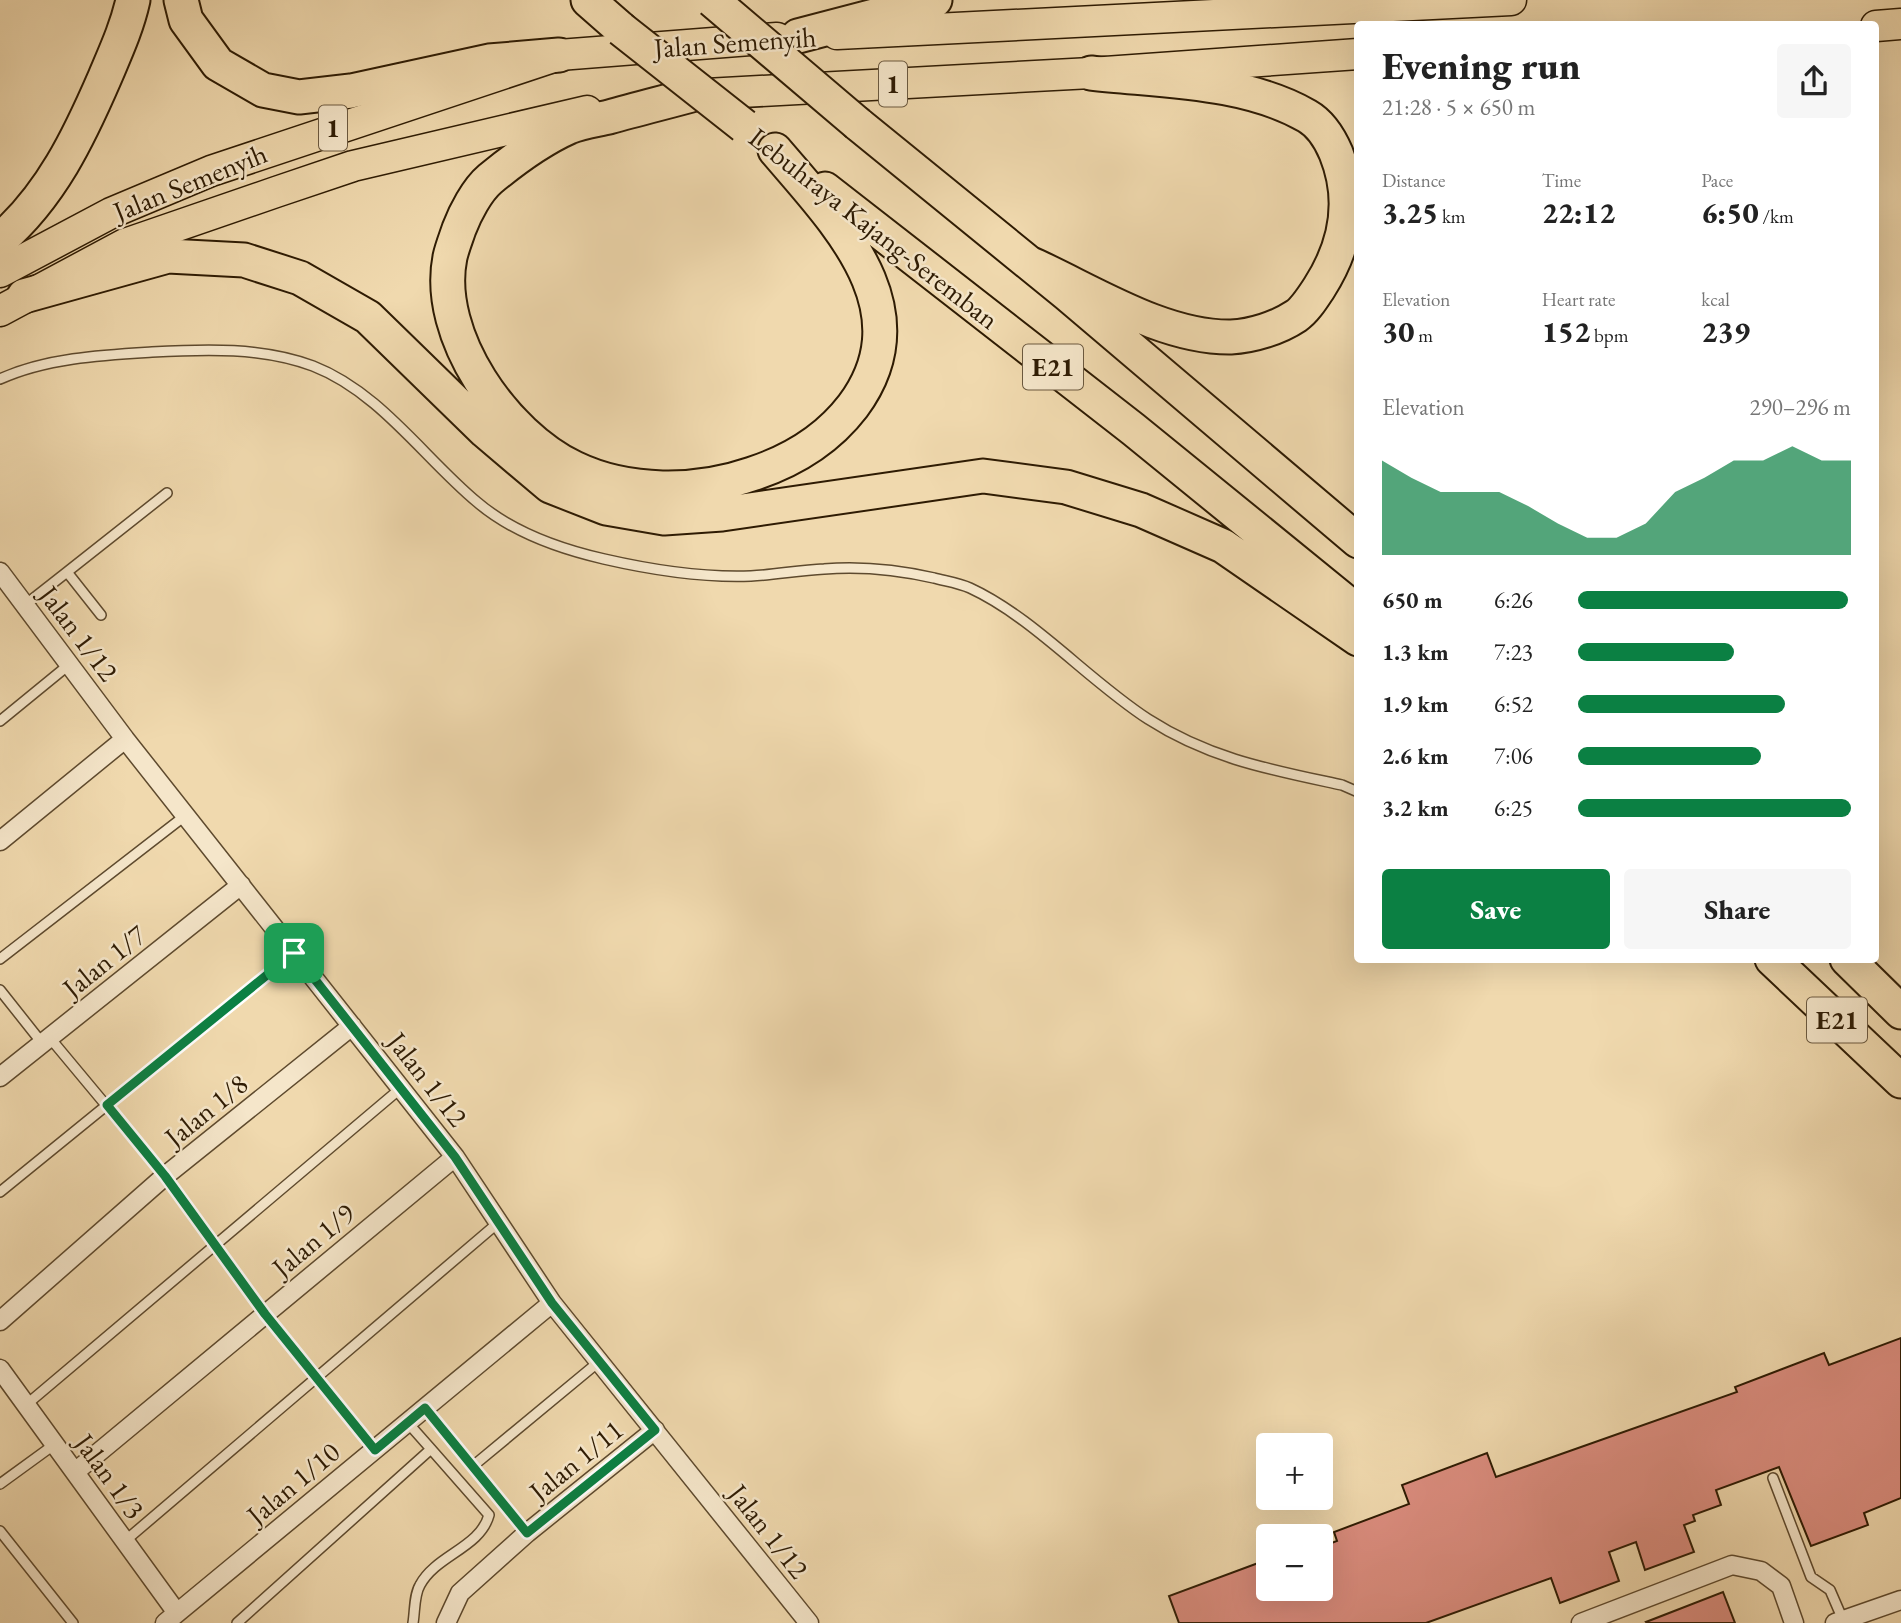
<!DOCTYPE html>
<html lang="en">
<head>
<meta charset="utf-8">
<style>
	:root { --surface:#fff; --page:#f6f6f6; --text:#222; --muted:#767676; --accent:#0b8043 }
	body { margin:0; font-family:"EB Garamond",serif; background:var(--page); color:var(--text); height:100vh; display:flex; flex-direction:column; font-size:26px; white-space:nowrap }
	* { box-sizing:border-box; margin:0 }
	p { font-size:23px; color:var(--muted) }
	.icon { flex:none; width:38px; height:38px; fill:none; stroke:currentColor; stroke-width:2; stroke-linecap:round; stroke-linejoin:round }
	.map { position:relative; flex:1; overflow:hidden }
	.side { position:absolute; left:1354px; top:21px; width:525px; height:942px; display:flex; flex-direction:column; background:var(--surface); border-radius:7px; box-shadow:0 7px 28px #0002 }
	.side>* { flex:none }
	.controls { position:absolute; left:1256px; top:1433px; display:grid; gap:14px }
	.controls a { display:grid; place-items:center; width:77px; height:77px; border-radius:7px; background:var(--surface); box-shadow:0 7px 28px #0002; font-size:35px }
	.pin { position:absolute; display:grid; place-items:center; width:60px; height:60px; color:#fff; margin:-30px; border-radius:14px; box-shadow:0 4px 10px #0006 }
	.round { display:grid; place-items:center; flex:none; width:74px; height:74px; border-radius:7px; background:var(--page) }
	.headline { display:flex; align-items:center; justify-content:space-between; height:119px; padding:0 28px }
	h1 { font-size:38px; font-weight:800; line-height:52px }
	.stats { display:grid; grid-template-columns:repeat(3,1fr); gap:10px; height:119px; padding:7px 28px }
	.stats div { display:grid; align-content:center }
	.stats b { font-size:30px; font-weight:800 }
	.stats small { font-size:19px; font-weight:400 }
	.stats p { font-size:19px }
	.chart { height:196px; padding:14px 28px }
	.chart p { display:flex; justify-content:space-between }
	.chart svg { width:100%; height:126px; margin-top:7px; fill:var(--accent); opacity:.7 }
	.action { display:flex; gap:14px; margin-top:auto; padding:14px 28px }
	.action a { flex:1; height:80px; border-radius:7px; background:var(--accent); color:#fff; font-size:28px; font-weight:800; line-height:80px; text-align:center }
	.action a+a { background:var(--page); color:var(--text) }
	ul { padding:0 28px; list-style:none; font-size:23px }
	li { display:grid; grid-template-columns:112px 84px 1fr; align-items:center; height:52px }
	li i { height:18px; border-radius:9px; background:var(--accent) }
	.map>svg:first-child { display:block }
	.building { fill:#db8d7f; stroke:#2e1b03; stroke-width:2 }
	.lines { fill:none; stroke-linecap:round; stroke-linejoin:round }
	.service-casing { stroke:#5e4a2e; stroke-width:12 }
	.minor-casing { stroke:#5e4a2e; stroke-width:21 }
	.primary-casing { stroke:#2e1b03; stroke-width:33 }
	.motorway-casing { stroke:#2e1b03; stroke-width:37 }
	.service { stroke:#f5e6ca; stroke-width:9 }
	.minor { stroke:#f5e6ca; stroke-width:18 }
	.primary { stroke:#f0d9ae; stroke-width:30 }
	.motorway { stroke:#f0d9ae; stroke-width:33 }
	.motorway-bridge-casing { stroke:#2e1b03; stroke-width:37; stroke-linecap:butt }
	.motorway-bridge { stroke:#f0d9ae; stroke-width:33 }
	.route-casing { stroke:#fff; stroke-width:14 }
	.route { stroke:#0b8043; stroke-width:9 }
	.labels { text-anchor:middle; stroke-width:5; stroke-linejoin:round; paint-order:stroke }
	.shield { fill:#f5e6ca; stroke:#6a583f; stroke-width:2 }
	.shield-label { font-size:26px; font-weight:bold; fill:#2e1b03 }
	.street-label { font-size:28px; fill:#2e1b03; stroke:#f5e6ca }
</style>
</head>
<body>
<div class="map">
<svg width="1901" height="1623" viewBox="0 0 1901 1623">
	<rect width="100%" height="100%" fill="#f0d9ae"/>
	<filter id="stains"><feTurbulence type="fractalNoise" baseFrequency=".00286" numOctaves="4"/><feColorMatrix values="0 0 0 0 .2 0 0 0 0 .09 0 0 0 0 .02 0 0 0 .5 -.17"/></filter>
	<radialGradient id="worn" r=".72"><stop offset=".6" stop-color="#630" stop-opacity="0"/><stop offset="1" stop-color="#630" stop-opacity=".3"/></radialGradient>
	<path class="building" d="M1901 1338V1498L1864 1513 1868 1525 1811 1546 1779 1467 1716 1490 1721 1505 1693 1515 1695 1521 1684 1525 1694 1552 1645 1570 1636 1542 1609 1552 1619 1581 1560 1603 1551 1578 1426 1623H1179L1169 1596 1269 1559V1589H1321V1547L1337 1541 1334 1532 1409 1504 1402 1485 1487 1453 1496 1477 1737 1392 1735 1387 1824 1353 1829 1365Z
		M1723 1592 1735 1623H1647L1646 1622Z"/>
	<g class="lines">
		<g class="service-casing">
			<path id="service" d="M0 379C46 358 102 355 152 352 205 349 263 347 313 366 380 392 424 458 477 502 512 532 560 549 604 559 652 570 701 578 751 576 775 575 799 570 824 569 861 566 899 570 934 578 945 581 959 583 970 588 1033 617 1089 681 1148 719 1210 759 1272 770 1342 785L1358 792
				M67 572 167 493
				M25 605 67 572 101 615
				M0 721 71 663
				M0 959 186 815
				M0 990 42 1043
				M50 1038 165 1176 265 1314 375 1450
				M0 1192 294 953
				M26 1405 401 1088
				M425 1408 527 1533
				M408 1423 431 1449
				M473 1466 601 1360
				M1773 1478 1811 1577 1830 1590 1843 1620
				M0 1484 55 1444
				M0 1531 73 1623
				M125 1541 499 1222
				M237 1623 431 1449 489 1515C480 1548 436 1555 420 1585 414 1595 415 1611 413 1623"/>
		</g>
		<g class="minor-casing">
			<path id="minor" d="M0 572 125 739 455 1157 552 1303 809 1623
				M0 841 125 739
				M0 1077 241 885
				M0 1321 165 1176 352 1026
				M0 1369 177 1613
				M75 1472 455 1157
				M165 1623 552 1303
				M446 1623 460 1593 527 1533 655 1430
				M1581 1623 1732 1565 1761 1571 1781 1586 1794 1623
				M1835 1623 1901 1600"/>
		</g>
		<g class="primary-casing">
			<path id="primary" d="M1876 26 1901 24
				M837 34 1511 0
				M688 95 1091 73 1358 54
				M0 272 111 213 211 171 559 55 777 38
				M0 311 125 244 276 192 353 166 587 111"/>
		</g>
		<g class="motorway-casing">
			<path id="motorway" d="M181 0 186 20 218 64 263 90 299 97 351 91 489 61 559 55
				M588 0 621 29
				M798 36 935 0
				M695 94C666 102 637 109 609 117 596 120 581 122 569 127 542 139 513 160 490 179 477 190 465 213 459 229 456 238 452 248 450 257 434 336 505 435 574 468 628 494 697 493 752 474 792 461 827 440 853 406 925 309 836 222 775 150
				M858 124 1067 294 1358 541
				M825 189 1133 429 1358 612
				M0 240C51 196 79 137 105 77 116 51 127 27 133 0
				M1029 263C1090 290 1162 338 1231 337 1252 336 1278 328 1296 316 1305 310 1313 297 1319 288 1346 246 1355 200 1336 153 1330 139 1321 124 1307 116 1245 80 1160 81 1091 73
				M24 296 168 256 244 260 300 278 368 317 485 431 550 486 606 508 664 518 722 514 983 476 1066 487 1141 510 1223 546 1358 639
				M1772 959 1901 1081
				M1847 959 1901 1012"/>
		</g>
		<use href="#service" class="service"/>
		<use href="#minor" class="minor"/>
		<use href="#primary" class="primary"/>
		<use href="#motorway" class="motorway"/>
		<g class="motorway-bridge-casing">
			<path id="motorway-bridge" d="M712 0 858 124
				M621 29 744 126"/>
		</g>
		<use href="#motorway-bridge" class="motorway-bridge"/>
	</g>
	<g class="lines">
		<g class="route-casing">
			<path id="route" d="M294 953 455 1157 552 1303 655 1430 527 1533 425 1408 375 1450 265 1314 165 1176 107 1105Z"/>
		</g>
		<use href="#route" class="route"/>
	</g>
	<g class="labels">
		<g class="shield">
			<rect x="879" y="61.5" width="28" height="45" rx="5"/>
			<rect x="319" y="105.5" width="28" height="45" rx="5"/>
			<rect x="1023" y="344.5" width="60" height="45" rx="5"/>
			<rect x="1807" y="997.5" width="60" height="45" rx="5"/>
		</g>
		<g class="shield-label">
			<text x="893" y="93">1</text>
			<text x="333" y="137">1</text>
			<text x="1053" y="376">E21</text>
			<text x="1837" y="1029">E21</text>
		</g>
		<g class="street-label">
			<text transform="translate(735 42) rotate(-4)" y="10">Jalan Semenyih</text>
			<text transform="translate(190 182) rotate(-22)" y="10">Jalan Semenyih</text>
			<text transform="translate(874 228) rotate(38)" y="10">Lebuhraya Kajang-Seremban</text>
			<text transform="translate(79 633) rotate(53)" y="10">Jalan 1/12</text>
			<text transform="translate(104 961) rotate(-39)" y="10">Jalan 1/7</text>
			<text transform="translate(428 1079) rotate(52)" y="10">Jalan 1/12</text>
			<text transform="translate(206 1110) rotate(-39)" y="10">Jalan 1/8</text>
			<text transform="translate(313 1240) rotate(-40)" y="10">Jalan 1/9</text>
			<text transform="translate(576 1460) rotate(-39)" y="10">Jalan 1/11</text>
			<text transform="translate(110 1476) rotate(54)" y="10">Jalan 1/3</text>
			<text transform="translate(293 1483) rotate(-40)" y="10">Jalan 1/10</text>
			<text transform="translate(769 1531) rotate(52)" y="10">Jalan 1/12</text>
		</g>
	</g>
	<rect width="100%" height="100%" filter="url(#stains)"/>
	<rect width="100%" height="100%" fill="url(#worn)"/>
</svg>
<div class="controls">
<a>+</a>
<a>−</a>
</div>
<div class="pin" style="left:294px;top:953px;background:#1e9e55"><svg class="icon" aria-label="arrive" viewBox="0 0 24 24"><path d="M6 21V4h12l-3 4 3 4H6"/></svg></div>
<section class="side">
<div class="headline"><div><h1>Evening run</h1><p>21:28 · 5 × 650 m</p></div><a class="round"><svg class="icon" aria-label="share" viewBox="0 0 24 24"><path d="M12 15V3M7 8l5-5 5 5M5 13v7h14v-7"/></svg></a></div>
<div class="stats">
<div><p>Distance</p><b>3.25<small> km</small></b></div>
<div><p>Time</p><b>22:12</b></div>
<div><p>Pace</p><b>6:50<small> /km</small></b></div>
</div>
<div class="stats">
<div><p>Elevation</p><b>30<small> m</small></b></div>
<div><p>Heart rate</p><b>152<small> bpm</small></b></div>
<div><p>kcal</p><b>239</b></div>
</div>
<div class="chart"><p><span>Elevation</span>290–296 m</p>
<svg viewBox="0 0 160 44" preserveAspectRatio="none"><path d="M0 44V11L10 17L20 22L30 22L40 22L50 27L60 33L70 38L80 38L90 33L100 22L110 17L120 11L130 11L140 6L150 11L160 11V44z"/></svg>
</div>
<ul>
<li><b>650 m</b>6:26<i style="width:99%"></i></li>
<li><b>1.3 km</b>7:23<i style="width:57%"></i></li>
<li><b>1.9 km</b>6:52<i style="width:76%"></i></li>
<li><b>2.6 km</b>7:06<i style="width:67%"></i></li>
<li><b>3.2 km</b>6:25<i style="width:100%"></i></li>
</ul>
<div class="action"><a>Save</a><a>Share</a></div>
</section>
</div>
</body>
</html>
